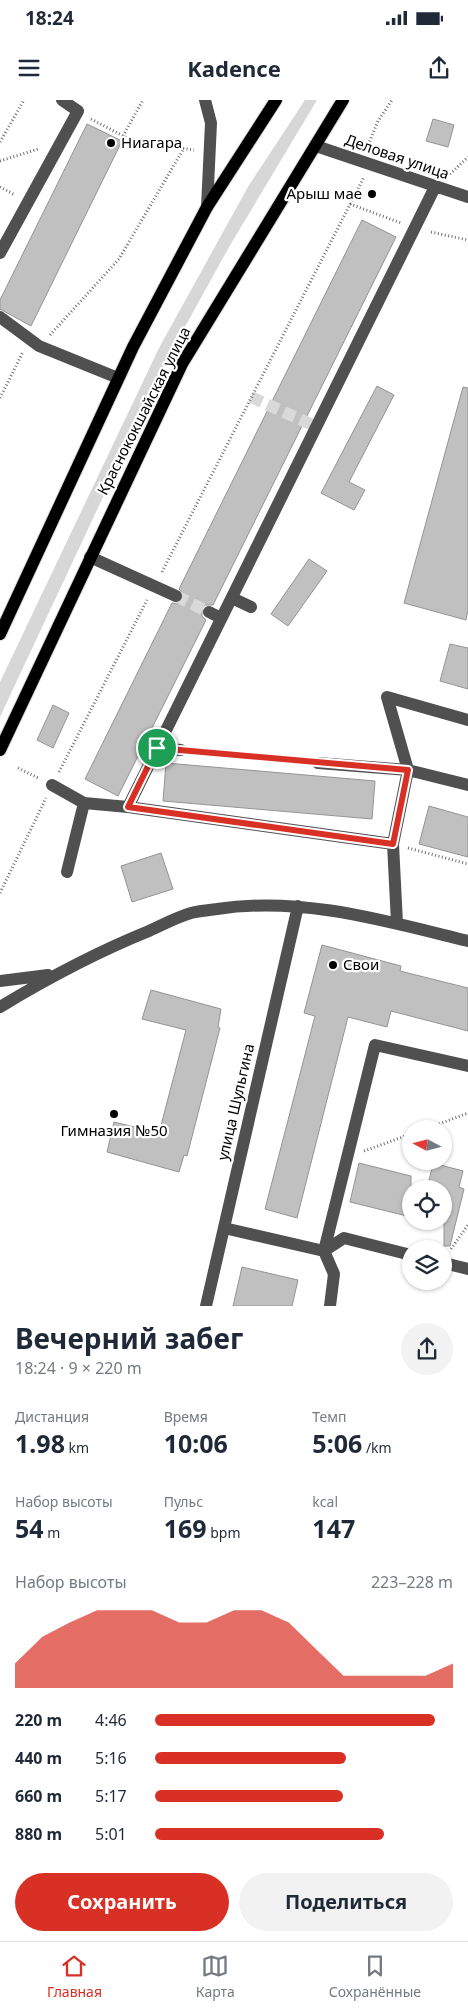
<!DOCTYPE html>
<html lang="ru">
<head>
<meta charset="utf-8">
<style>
	:root { --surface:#fff; --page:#f2f2f3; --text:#1f2937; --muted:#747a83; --line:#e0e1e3; --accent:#d93025 }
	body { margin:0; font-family:"Noto Sans",sans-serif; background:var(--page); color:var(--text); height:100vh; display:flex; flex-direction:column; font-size:19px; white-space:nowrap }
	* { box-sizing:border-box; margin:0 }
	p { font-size:16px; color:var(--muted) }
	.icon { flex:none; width:28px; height:28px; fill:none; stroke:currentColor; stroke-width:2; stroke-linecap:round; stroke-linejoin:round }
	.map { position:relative; height:1206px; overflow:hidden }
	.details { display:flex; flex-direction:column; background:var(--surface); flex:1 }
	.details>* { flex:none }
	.needle { width:32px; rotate:277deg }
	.buttons { position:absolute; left:402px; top:1020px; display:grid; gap:10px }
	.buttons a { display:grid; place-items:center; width:50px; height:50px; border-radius:50%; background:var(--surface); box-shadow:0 1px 4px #0004; font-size:25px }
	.pin { position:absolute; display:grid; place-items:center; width:42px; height:42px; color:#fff; margin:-21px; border:2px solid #fff; border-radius:50%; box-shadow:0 1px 5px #0007 }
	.round { display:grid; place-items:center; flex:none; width:52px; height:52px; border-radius:26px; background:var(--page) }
	.overview { display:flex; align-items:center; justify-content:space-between; height:85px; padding:0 15px }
	h1 { font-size:28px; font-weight:700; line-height:38px }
	.stats { display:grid; grid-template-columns:repeat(3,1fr); gap:8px; height:85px; padding:5px 15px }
	.stats div { display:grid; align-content:center }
	.stats b { font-size:25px; font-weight:700 }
	.stats small { font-size:14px; font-weight:400 }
	.stats p { font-size:14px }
	.chart { height:140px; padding:10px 15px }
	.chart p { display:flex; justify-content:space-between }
	.chart svg { width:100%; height:90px; margin-top:5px; fill:var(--accent); opacity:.7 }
	.cta { display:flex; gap:10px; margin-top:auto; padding:10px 15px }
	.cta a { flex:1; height:58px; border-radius:30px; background:var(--accent); color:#fff; font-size:20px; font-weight:700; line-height:58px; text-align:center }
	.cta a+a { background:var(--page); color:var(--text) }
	ul { padding:0 15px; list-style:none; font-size:16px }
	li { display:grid; grid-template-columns:80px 60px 1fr; align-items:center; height:38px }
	li i { height:12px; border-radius:6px; background:var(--accent) }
	.status { display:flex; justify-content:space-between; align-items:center; height:35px; padding:0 25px; background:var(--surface); direction:ltr }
	.status svg { height:14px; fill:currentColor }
	header { display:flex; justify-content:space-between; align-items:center; height:65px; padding:0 15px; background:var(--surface); font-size:22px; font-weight:700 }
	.dock { display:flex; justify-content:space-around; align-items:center; height:70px; border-top:1px solid var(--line); background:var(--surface); font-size:14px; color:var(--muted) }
	.dock a { display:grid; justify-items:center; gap:2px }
	.dock .current { color:var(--accent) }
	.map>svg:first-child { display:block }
	.green { fill:#d7d7d7 }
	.building { fill:#c0c0c0; stroke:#949494 }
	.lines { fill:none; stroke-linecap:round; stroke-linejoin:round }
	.minor-tunnel { stroke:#d9d9d9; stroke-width:12; stroke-dasharray:12 6; stroke-linecap:butt }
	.major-casing { stroke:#dbdbdb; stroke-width:14 }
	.path { stroke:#727272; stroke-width:3; stroke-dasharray:1 2.5; stroke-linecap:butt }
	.minor { stroke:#505050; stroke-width:12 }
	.major { stroke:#000; stroke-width:12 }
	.route-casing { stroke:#fff; stroke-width:10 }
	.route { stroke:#d93025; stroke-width:6 }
	.poi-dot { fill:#000; stroke:#fff; stroke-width:2 }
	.labels { text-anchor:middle; stroke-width:4.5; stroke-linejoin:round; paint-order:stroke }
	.poi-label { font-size:15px; fill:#000; stroke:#fff; text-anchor:start }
	.street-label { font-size:15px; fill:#000; stroke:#fff }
</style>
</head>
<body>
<div class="status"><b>18:24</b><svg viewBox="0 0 49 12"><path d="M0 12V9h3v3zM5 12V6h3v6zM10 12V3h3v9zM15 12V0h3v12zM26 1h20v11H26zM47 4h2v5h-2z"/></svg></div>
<header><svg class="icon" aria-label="menu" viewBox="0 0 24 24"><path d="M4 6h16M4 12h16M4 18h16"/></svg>Kadence<svg class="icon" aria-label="share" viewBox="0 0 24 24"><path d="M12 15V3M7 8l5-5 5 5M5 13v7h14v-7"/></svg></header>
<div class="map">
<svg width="468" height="1206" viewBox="0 0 468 1206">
	<rect width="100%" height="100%" fill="#fff"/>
	<path class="green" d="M305 0H317L229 147 170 254 0 617V582L159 248 249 85Z"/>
	<path class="building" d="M433 19 454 25 448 47 426 41Z
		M87 24 122 41 31 226 0 209V200Z
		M362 120 396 137 213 505H205L202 509V516L206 520 118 696 85 679 172 503 177 504 183 500 184 495 179 489Z
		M377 286 394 295 349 382 365 390 354 410 321 393Z
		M463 287 468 288V510L466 520 404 503Z
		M309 459 327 471 288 526 271 514Z
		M450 544 468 548V589L440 581Z
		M53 605 69 613 53 648 37 640Z
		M166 663 375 681 372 719 163 701Z
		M429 706 468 717V757L419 744Z
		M161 753 173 789 132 802 121 766Z
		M322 845 401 866 400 871 468 888V931L391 911 387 927 348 917 297 1118 265 1109 315 916 304 913Z
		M151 890 221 909 218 927 220 928 187 1056 184 1055 179 1072 107 1052 114 1022 159 1033 186 930 142 919Z
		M359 1063 411 1076V1117L350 1102Z
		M433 1063 463 1071 459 1087 464 1089 450 1146H444V1089H427Z
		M242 1167 298 1180 292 1206H233Z"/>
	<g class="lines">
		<path class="minor-tunnel" d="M251 297 317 327
			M176 496 209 512"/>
		<g class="major-casing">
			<path id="major" d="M0 534 133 247 207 107 276 0
				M0 650 182 264 343 0"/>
		</g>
		<path class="path" d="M91 19 133 41 194 50
			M123 36 143 0
			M0 42 24 0
			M367 48 378 21 392 0
			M0 61 38 49
			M450 74 468 57
			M0 87 15 95
			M350 104 401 123
			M431 132 468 140
			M50 235 119 159 184 48
			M0 298 23 252
			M162 472 364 77
			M196 651 302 661
			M18 668 38 678
			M59 672 147 500
			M408 748 468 764
			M0 793 46 698
			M426 1029 468 1013
			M364 1051 411 1034
			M451 1149 468 1125"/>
		<path class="minor" d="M205 0 211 23 207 107
			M316 46 468 97
			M0 153 78 11 62 0
			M0 217 39 246 118 278
			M90 457 176 496
			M232 498 251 507
			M209 512 221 518
			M157 648 181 650
			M318 663 408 670 387 597 468 620
			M52 685 84 703 128 707 393 744 397 823
			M128 707 435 87
			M393 744 408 670 468 685
			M67 772 84 703
			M0 881 48 875
			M0 907C48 878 97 852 149 831 162 825 177 817 191 813 199 811 209 810 217 809 302 796 386 821 468 841
			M224 1128 324 1151 375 945 468 966
			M444 1163 468 1169
			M206 1206 298 806
			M330 1206 334 1174 324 1151 344 1138 411 1155"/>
		<use href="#major" class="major"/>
	</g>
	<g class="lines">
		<g class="route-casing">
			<path id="route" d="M157 648 408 670 393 744 128 707Z"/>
		</g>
		<use href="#route" class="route"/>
	</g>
	<g class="poi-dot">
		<circle cx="111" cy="43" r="5"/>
		<circle cx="372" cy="94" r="5"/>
		<circle cx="333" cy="865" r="5"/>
		<circle cx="114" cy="1014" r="5"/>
	</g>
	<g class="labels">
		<g class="poi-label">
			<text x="121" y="48">Ниагара</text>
			<text x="362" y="99" text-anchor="end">Арыш мае</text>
			<text x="343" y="870">Свои</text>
			<text x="114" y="1036" text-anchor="middle">Гимназия №50</text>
		</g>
		<g class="street-label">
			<text transform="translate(397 57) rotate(19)" y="5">Деловая улица</text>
			<text transform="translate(144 311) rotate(-63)" y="5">Краснококшайская улица</text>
			<text transform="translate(236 1002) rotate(-77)" y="5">улица Шульгина</text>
		</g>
	</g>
</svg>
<div class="buttons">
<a><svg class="needle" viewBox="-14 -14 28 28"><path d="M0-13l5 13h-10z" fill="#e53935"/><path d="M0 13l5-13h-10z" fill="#747a83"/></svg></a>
<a><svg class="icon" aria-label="locate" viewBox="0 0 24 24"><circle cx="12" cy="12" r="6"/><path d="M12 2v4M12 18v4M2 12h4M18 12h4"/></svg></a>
<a><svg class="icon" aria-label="layers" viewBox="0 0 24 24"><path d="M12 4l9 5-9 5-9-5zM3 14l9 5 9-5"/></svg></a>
</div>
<div class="pin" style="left:157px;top:648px;background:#1e9e55"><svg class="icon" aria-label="arrive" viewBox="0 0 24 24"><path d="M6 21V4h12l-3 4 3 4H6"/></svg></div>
</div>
<section class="details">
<div class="overview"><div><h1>Вечерний забег</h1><p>18:24 · 9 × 220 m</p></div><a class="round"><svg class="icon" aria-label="share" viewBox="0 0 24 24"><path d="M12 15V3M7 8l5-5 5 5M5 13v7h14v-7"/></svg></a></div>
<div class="stats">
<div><p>Дистанция</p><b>1.98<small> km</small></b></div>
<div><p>Время</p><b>10:06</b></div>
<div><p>Темп</p><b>5:06<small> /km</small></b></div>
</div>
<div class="stats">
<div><p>Набор высоты</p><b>54<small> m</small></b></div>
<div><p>Пульс</p><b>169<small> bpm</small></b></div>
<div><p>kcal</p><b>147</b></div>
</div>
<div class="chart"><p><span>Набор высоты</span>223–228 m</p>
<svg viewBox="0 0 160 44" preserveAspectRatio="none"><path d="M0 44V32L10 19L20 12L30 6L40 6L50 6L60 12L70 12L80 6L90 6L100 12L110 25L120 38L130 38L140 38L150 38L160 32V44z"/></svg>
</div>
<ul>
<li><b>220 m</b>4:46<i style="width:94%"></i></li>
<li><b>440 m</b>5:16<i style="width:64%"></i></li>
<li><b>660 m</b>5:17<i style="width:63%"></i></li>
<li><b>880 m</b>5:01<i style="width:77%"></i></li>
</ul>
<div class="cta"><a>Сохранить</a><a>Поделиться</a></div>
</section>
<nav class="dock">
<a class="current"><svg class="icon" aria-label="home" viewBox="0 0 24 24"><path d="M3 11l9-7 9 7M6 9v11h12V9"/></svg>Главная</a>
<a><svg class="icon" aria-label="map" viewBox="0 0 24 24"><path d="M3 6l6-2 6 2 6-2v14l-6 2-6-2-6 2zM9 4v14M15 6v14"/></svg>Карта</a>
<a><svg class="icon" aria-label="saved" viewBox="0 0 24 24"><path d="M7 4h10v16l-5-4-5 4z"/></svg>Сохранённые</a>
</nav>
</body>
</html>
